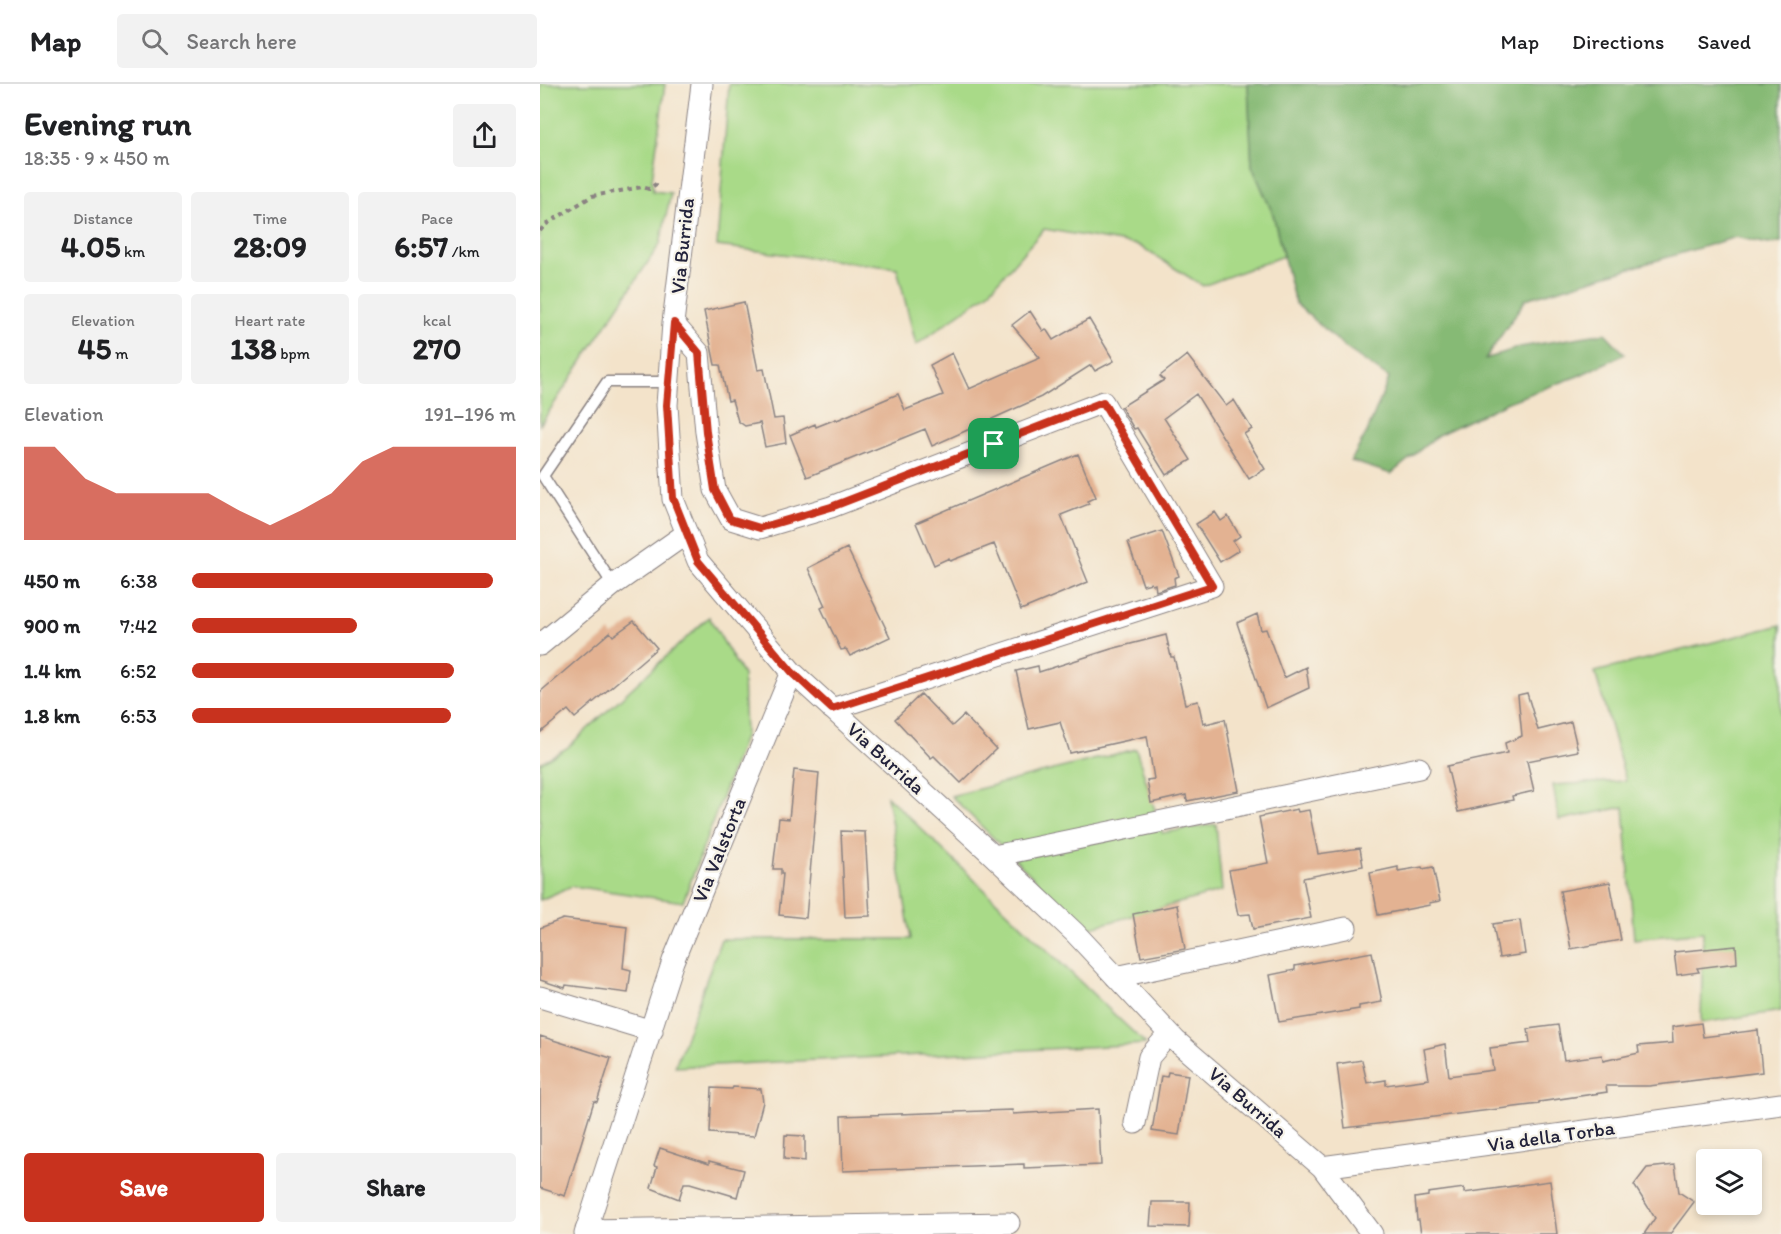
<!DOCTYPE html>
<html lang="en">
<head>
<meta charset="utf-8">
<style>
	:root { --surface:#fff; --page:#f2f2f2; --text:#202124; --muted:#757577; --line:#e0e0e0; --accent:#c8321e }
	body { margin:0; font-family:Itim,sans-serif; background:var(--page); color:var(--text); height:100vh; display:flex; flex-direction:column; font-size:22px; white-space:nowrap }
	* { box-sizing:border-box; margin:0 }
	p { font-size:20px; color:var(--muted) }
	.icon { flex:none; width:33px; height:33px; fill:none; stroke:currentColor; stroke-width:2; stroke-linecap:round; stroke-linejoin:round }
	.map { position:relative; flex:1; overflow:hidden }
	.panel { display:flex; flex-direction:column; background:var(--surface); width:540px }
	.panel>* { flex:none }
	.controls { position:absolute; left:1156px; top:1065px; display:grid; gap:12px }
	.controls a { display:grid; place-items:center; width:66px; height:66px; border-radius:6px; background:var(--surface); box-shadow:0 3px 9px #0003; font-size:30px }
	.pin { position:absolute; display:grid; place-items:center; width:51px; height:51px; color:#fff; margin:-26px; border-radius:12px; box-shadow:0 3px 9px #0006 }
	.round { display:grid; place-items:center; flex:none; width:63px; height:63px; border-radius:6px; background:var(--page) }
	.head { display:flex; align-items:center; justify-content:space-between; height:102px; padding:0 24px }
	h1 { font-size:33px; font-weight:700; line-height:45px }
	.metrics { display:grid; grid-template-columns:repeat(3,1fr); gap:9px; height:102px; padding:6px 24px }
	.metrics div { display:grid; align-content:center; border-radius:6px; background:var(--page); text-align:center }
	.metrics b { font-size:30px; font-weight:700 }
	.metrics small { font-size:16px; font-weight:400 }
	.metrics p { font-size:16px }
	.chart { height:168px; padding:12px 24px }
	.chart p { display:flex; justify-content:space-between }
	.chart svg { width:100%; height:108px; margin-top:6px; fill:var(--accent); opacity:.7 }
	.button { display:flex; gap:12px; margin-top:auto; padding:12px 24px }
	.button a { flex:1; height:69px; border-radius:6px; background:var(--accent); color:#fff; font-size:24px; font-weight:700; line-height:69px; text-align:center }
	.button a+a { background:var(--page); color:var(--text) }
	ul { padding:0 24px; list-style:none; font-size:20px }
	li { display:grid; grid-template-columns:96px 72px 1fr; align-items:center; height:45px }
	li i { height:15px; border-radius:8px; background:var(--accent) }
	header { display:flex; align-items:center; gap:36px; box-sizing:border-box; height:84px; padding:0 30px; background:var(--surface); border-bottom:2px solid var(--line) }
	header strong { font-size:28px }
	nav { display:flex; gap:33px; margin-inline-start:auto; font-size:21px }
	.search { width:420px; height:54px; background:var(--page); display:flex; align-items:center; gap:15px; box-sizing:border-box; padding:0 21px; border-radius:6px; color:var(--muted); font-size:22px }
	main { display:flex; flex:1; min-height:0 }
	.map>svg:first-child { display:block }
	.green { fill:#a9da88; stroke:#667e62; stroke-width:1.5 }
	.forest { fill:#86ba74; stroke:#546e58; stroke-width:1.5 }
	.building { fill:#e3b292 }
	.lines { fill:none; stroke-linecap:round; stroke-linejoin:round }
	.lane-casing { stroke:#8a8282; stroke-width:13 }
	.street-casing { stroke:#8a8282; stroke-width:23 }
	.path { stroke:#8a8282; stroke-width:4; stroke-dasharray:4.5 4.5; stroke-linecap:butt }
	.lane { stroke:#fff; stroke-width:10 }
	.street { stroke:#fff; stroke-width:21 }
	.route-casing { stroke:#fff; stroke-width:12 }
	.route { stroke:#c8321e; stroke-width:8 }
	.labels { text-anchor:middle; stroke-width:4.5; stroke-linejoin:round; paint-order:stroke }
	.street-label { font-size:20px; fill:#22223b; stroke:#f7f3e8 }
</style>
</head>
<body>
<header>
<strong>Map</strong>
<div class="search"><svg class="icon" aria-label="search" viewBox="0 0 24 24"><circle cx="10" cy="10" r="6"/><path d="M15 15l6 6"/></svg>Search here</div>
<nav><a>Map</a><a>Directions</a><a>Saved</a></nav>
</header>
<main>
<section class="panel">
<div class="head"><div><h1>Evening run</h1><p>18:35 · 9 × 450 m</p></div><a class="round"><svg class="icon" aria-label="share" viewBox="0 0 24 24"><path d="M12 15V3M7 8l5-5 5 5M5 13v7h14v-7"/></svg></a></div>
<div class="metrics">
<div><p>Distance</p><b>4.05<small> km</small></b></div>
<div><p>Time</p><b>28:09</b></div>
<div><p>Pace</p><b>6:57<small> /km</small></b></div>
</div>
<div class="metrics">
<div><p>Elevation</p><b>45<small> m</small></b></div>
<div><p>Heart rate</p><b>138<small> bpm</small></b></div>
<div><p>kcal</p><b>270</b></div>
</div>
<div class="chart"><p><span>Elevation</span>191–196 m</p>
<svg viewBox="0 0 160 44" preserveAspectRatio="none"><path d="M0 44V6L10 6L20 19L30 25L40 25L50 25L60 25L70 32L80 38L90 32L100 25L110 12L120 6L130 6L140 6L150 6L160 6V44z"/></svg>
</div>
<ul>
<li><b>450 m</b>6:38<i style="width:93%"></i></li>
<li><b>900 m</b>7:42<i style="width:51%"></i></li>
<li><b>1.4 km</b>6:52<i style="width:81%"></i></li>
<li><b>1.8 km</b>6:53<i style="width:80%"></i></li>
</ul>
<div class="button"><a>Save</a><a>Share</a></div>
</section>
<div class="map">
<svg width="1241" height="1150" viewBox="0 0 1241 1150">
	<rect width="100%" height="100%" fill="#f7f3e8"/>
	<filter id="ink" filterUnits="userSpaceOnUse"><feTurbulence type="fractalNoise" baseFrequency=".0167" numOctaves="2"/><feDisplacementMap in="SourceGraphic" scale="12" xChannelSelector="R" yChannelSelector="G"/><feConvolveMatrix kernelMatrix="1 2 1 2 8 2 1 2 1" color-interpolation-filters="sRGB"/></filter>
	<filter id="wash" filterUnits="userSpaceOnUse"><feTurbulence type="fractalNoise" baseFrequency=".008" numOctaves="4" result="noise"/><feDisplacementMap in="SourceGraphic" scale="24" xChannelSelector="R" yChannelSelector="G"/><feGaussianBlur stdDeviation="1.35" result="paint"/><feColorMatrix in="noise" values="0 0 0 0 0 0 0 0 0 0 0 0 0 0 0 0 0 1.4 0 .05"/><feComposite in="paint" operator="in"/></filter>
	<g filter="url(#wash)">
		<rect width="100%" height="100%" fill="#f3e3ca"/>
		<path class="green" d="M0 0H125L112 96 113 107 131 109 120 160 0 341Z
			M189 0H708L712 82 733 130 743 172 663 202 598 161 504 145 448 209 376 261 357 184 177 162Z
			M169 533 203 591 205 651 143 818 32 802 0 816V679L27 664Z
			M1241 541V927L1161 939 1163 848 1094 855 1084 723 1019 736 1013 701 1086 697 1055 588Z
			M596 665 622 749 676 740 682 807 545 845 411 712Z
			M347 712 577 933 606 960 135 983 181 855H371Z"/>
		<path class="forest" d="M708 0H1241V158L1228 160 1196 153 986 215 945 275 980 263 1065 249 1085 270 1038 292 968 318 898 351 851 390 811 377 828 346 849 294 806 264 755 219 733 130 712 82Z"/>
		<g id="blocks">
			<path class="building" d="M204 218 218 286 224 285 234 335 243 334 246 359 225 363 220 339 205 342 198 337 192 316 188 317 180 281H175L164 227Z
				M490 227 503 247 506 245 513 256 549 235 574 277 555 287 551 281 501 313 392 362 385 345 267 393 250 351 275 340 276 343 296 335 297 336 358 310 365 326 403 311 390 281 412 269 429 305 500 274 472 241Z
				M647 271 686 322 694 316 712 345 704 350 725 385 709 395 656 310 624 334 651 376 626 391 597 344 594 345 581 323 624 296 620 292Z
				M538 370 556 413 547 417 549 420 521 431 548 498 481 526 454 460 410 477 409 474 394 481 376 439Z
				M675 428 681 437 688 432 700 452 693 457 699 466 680 478 656 440Z
				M622 447 639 492 634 494 635 501 616 507 615 500 612 501 611 499 603 501 588 458Z
				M307 464 350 553 310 572 306 565 301 566 281 524 285 522 268 484Z
				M717 530 721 546 726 545 744 594 766 583 769 604 726 624 697 539Z
				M94 537 117 564 35 634 28 626 0 649V608L70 548 73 552Z
				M626 551 631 573H634L645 620 658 617 663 639 666 638V640L685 635 699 707 647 717 646 711 611 719 607 696 614 695 607 652 530 669 520 638 489 645 476 587 498 582 499 588 571 565Z
				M987 609 998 646 1031 638 1038 667 987 677 994 707 972 712 973 716 918 728 907 682 967 669 965 659 982 652 978 611Z
				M381 610 412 642 424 631 456 665 421 699 394 672 391 674 355 635Z
				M254 686 279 689 266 834 239 831 243 790H241V785H233L239 734 249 735Z
				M757 725 758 728 769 726 778 770 820 764 823 782 763 794 771 834 713 845 710 830 698 831 689 786 728 779 719 733Z
				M301 747 325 748 330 832 305 833Z
				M858 783V787L882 783 883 785 893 783 900 817 889 819 890 821 838 831 830 789Z
				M1070 798 1081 856 1031 865 1020 807Z
				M637 821 645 865 601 873 593 830Z
				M23 835 87 843 83 884 91 886 88 909 26 901 25 904 0 896V844Z
				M980 836 985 870 959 874 953 840Z
				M1196 862 1197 879 1157 884 1159 888 1137 891 1134 868Z
				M832 868 842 918 819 922V925L739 938 730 891 755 886V882Z
				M1161 939 1163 953 1218 946 1222 988 1109 1002H1066L1067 1008 999 1018V1020L805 1044 797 980 822 976 827 999 846 996V1001L889 995 884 965 905 960 909 992 953 986 950 964 990 959 988 945 1018 941 1024 976 1062 971 1063 977 1099 969 1098 962 1133 959 1132 943Z
				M0 952 71 974 57 1018 54 1017 25 1112 0 1104Z
				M628 988 648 991 639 1051 612 1047 621 992 627 993Z
				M193 1003 221 1005 223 1018 214 1052 170 1049 172 1004 192 1005Z
				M558 1025 561 1081 484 1084V1080L303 1087 301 1032 472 1026 473 1030Z
				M245 1051 265 1052V1077L244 1075Z
				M120 1064 169 1080V1077L204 1086 197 1113 150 1099H144L139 1115 111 1104 117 1083 114 1082Z
				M1135 1081 1139 1108 1154 1118 1130 1150H1104L1115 1134 1094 1101 1107 1084Z
				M1010 1097 1017 1150H881L879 1136H877L875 1114 888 1112V1109L924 1104V1109Z
				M612 1118H650L649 1143 610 1142Z"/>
		</g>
	</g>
	<g filter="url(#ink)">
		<use href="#blocks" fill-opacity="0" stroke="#8a8282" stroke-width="1.5"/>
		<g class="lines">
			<g class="lane-casing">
				<path id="lane" d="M73 501 3 392 67 298H128"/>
			</g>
			<g class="street-casing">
				<path id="street" d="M162 0 133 239 127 321 133 415 158 477 252 588 445 764 535 849 636 957 782 1083 832 1150
					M133 239 159 269 166 348 175 406 191 435 220 444 291 423 563 318 672 502 292 625
					M0 561 73 501 147 449
					M454 772 879 684
					M576 893 806 844
					M0 913 112 947
					M595 1039 609 973 629 950
					M782 1083 1241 1020
					M46 1146 469 1139
					M45 1150 133 877 252 588"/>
			</g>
			<path class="path" d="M0 147 5 141 52 112 102 103 109 105 116 100V96"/>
			<use href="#lane" class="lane"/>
			<use href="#street" class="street"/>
		</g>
	</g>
	<g class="lines" filter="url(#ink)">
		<g class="route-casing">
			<path id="route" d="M134 239 159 269 166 348 175 406 190 435 220 444 291 423 563 318 672 502 292 625 252 588 158 477 133 414 127 321Z"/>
		</g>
		<use href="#route" class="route"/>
	</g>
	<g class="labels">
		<g class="street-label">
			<text transform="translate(142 162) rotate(-84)" y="7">Via Burrida</text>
			<text transform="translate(346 674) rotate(42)" y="7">Via Burrida</text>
			<text transform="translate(179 766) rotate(-68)" y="7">Via Valstorta</text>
			<text transform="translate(708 1018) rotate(41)" y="7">Via Burrida</text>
			<text transform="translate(1011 1052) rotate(-8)" y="7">Via della Torba</text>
		</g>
	</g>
</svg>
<div class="controls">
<a><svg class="icon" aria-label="layers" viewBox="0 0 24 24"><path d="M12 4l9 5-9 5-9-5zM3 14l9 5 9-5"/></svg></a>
</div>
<div class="pin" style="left:454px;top:360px;background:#1e9e55"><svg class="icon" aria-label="arrive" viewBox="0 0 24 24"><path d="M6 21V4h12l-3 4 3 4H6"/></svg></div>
</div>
</main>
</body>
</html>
